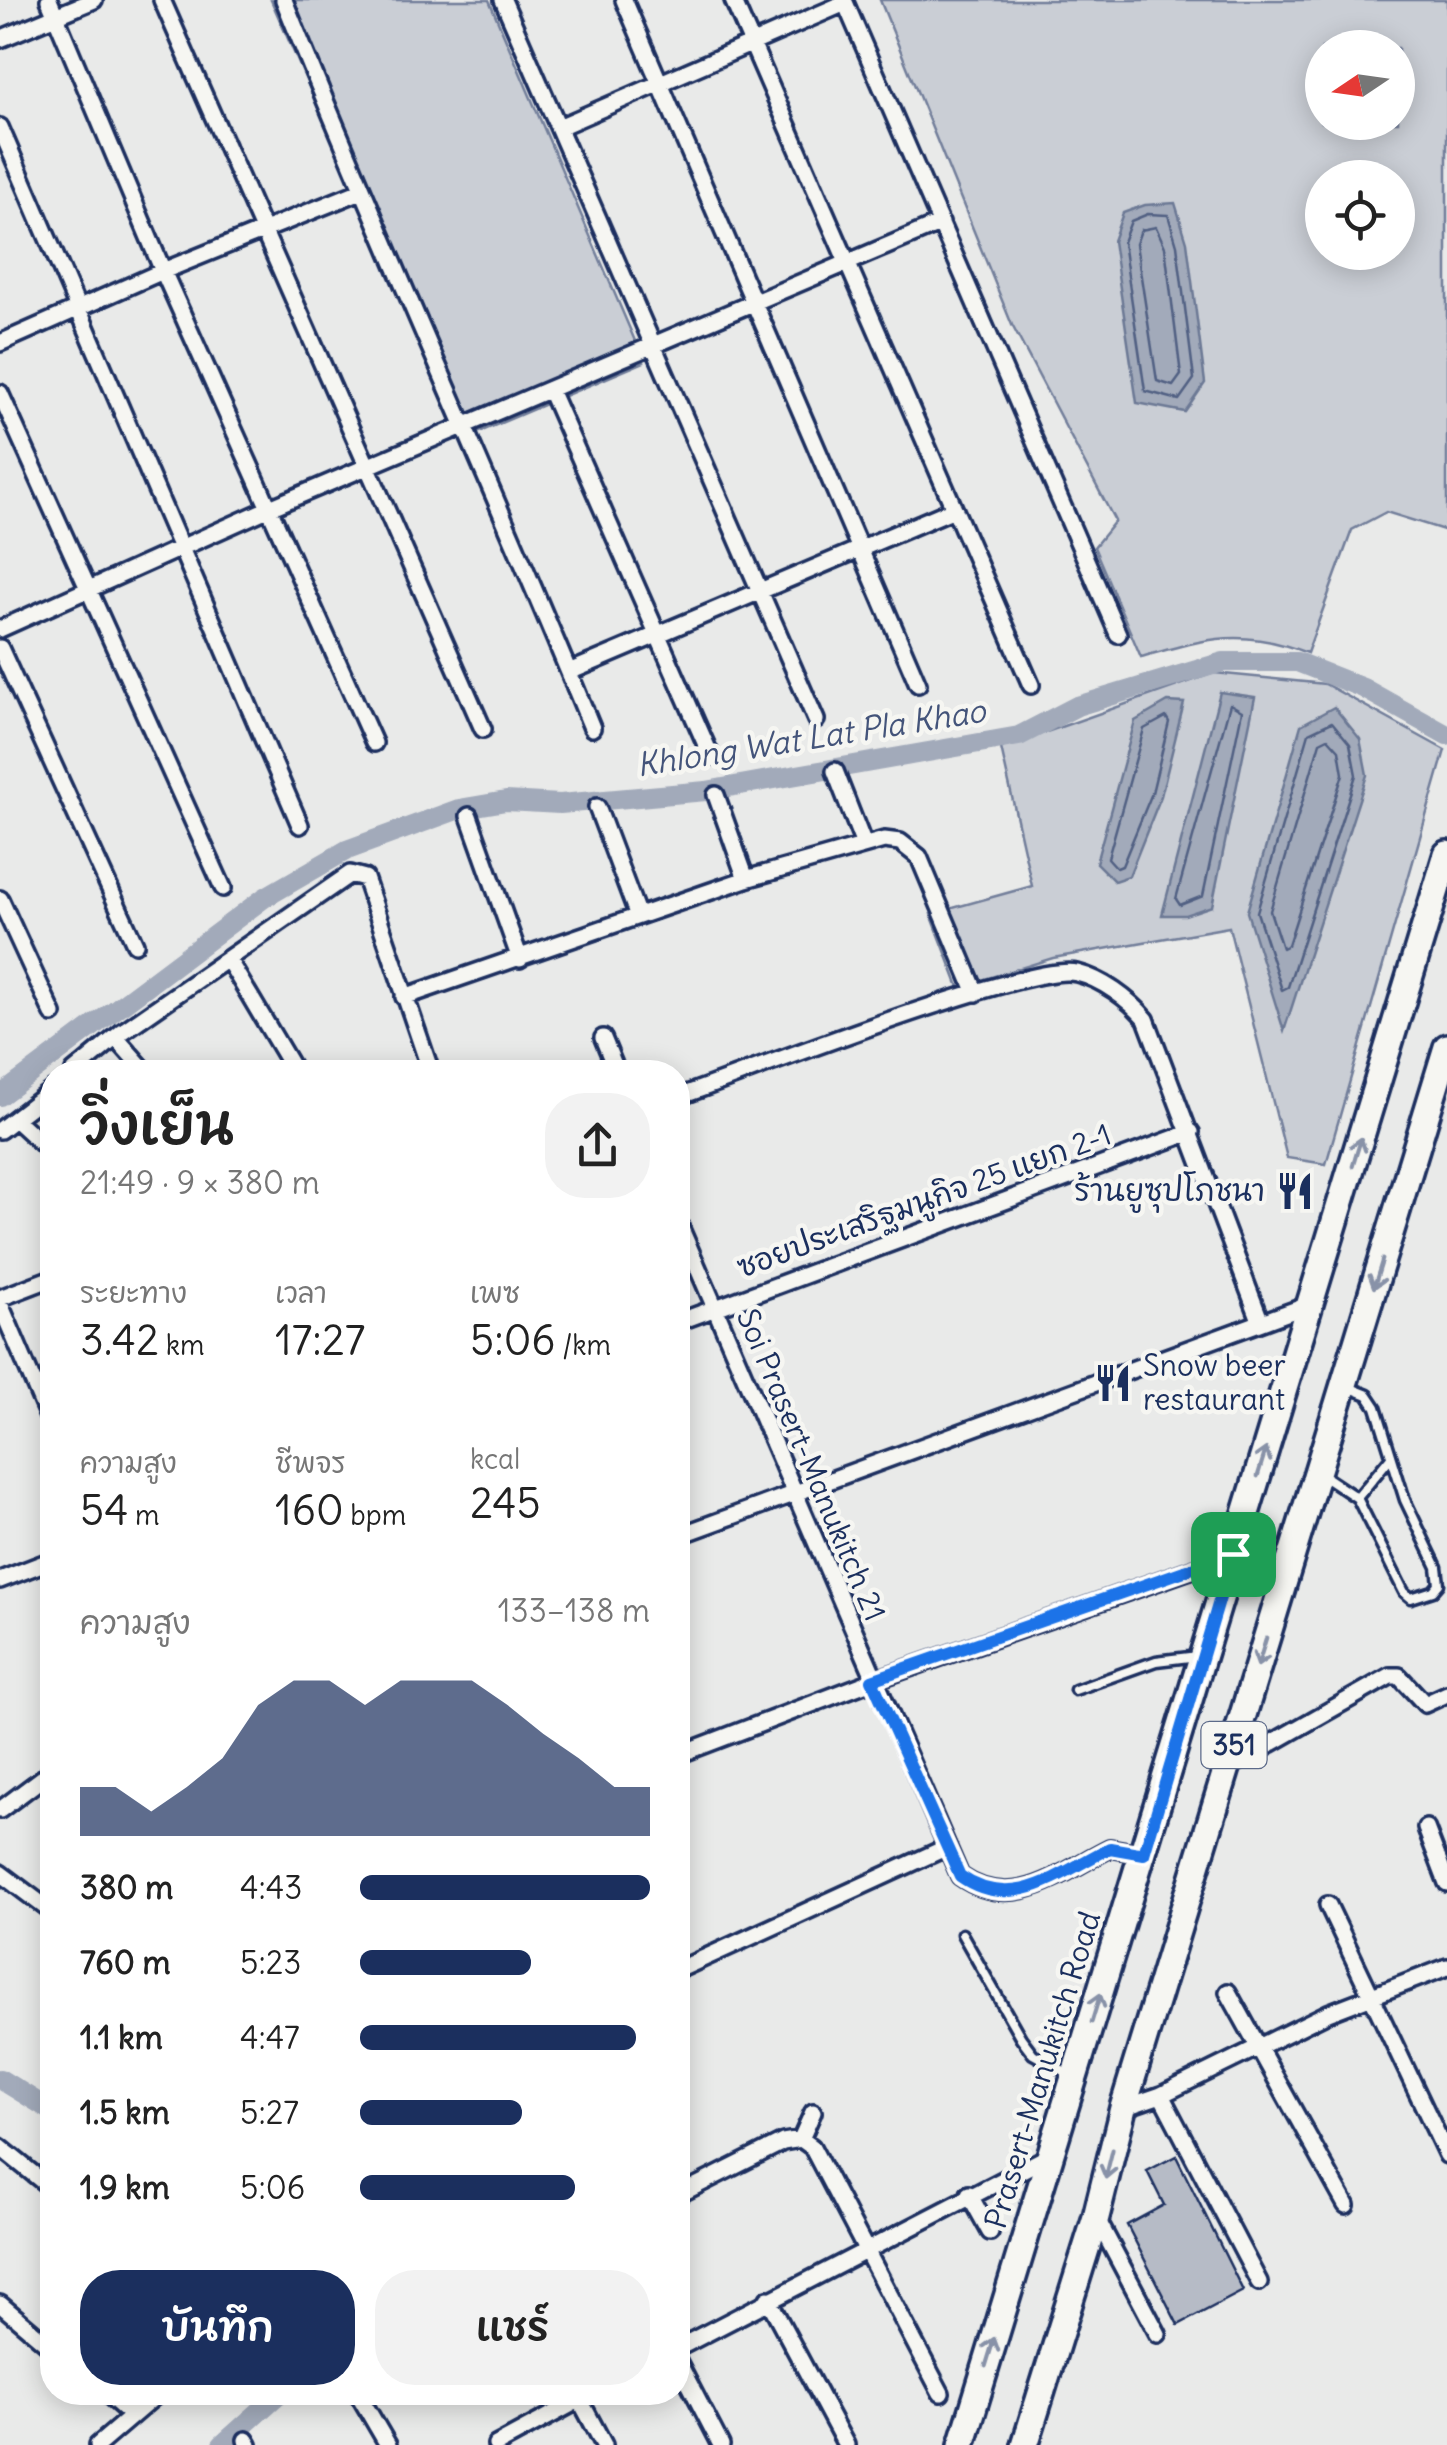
<!DOCTYPE html>
<html lang="th">
<head>
<meta charset="utf-8">
<style>
	:root { --surface:#fff; --page:#f2f2f2; --text:#222; --muted:#767676; --accent:#1b2f5e }
	body { margin:0; font-family:Delius,"Playpen Sans Thai",sans-serif; background:var(--page); color:var(--text); height:100vh; display:flex; flex-direction:column; font-size:38px; white-space:nowrap }
	* { box-sizing:border-box; margin:0 }
	p { font-size:32px; color:var(--muted) }
	.icon { flex:none; width:55px; height:55px; fill:none; stroke:currentColor; stroke-width:2; stroke-linecap:round; stroke-linejoin:round }
	.map { position:relative; flex:1; overflow:hidden }
	.panel { position:absolute; left:40px; top:1060px; width:650px; height:1345px; display:flex; flex-direction:column; background:var(--surface); border-radius:40px; box-shadow:0 5px 25px #0003 }
	.panel>* { flex:none }
	.needle { width:65px; rotate:257deg }
	.buttons { position:absolute; left:1305px; top:30px; display:grid; gap:20px }
	.buttons a { display:grid; place-items:center; width:110px; height:110px; border-radius:50%; background:var(--surface); box-shadow:0 5px 25px #0003; font-size:50px }
	.pin { position:absolute; display:grid; place-items:center; width:85px; height:85px; color:#fff; margin:-42px; border-radius:20px; box-shadow:0 5px 15px #0006 }
	.round { display:grid; place-items:center; flex:none; width:105px; height:105px; border-radius:40px; background:var(--page) }
	.head { display:flex; align-items:center; justify-content:space-between; height:170px; padding:0 40px }
	h1 { font-size:55px; font-weight:600; line-height:75px }
	.stats { display:grid; grid-template-columns:repeat(3,1fr); gap:15px; height:170px; padding:10px 40px }
	.stats div { display:grid; align-content:center }
	.stats b { font-size:42px; font-weight:600 }
	.stats small { font-size:28px; font-weight:400 }
	.stats p { font-size:28px }
	.chart { height:280px; padding:20px 40px }
	.chart p { display:flex; justify-content:space-between }
	.chart svg { width:100%; height:180px; margin-top:10px; fill:var(--accent); opacity:.7 }
	.cta { display:flex; gap:20px; margin-top:auto; padding:20px 40px }
	.cta a { flex:1; height:115px; border-radius:40px; background:var(--accent); color:#fff; font-size:40px; font-weight:600; line-height:115px; text-align:center }
	.cta a+a { background:var(--page); color:var(--text) }
	ul { padding:0 40px; list-style:none; font-size:32px }
	li { display:grid; grid-template-columns:160px 120px 1fr; align-items:center; height:75px }
	li i { height:25px; border-radius:12px; background:var(--accent) }
	.map>svg:first-child { display:block }
	.green { fill:#caced5; stroke:#727e9a; stroke-width:2.5; fill-rule:evenodd }
	.water { fill:#a2aaba; stroke:#6c7995; stroke-width:2.5 }
	.lines { fill:none; stroke-linecap:round; stroke-linejoin:round }
	.shore { stroke:#516083; stroke-width:2.5 }
	.canal { stroke:#a2aaba; stroke-width:20 }
	.building { fill:#b6bbc6; stroke:#1b2f5e; stroke-width:2.5 }
	.lane-casing { stroke:#1b2f5e; stroke-width:15 }
	.street-casing { stroke:#1b2f5e; stroke-width:22 }
	.primary-casing { stroke:#1b2f5e; stroke-width:32 }
	.lane { stroke:#f6f6f2; stroke-width:8 }
	.street { stroke:#f6f6f2; stroke-width:15 }
	.primary { stroke:#f6f6f2; stroke-width:25 }
	.oneway { stroke:#8892a8 }
	.route-casing { stroke:#fff; stroke-width:20 }
	.route { stroke:#1a73e8; stroke-width:12 }
	.labels { text-anchor:middle; stroke-width:9; stroke-linejoin:round; paint-order:stroke }
	.shield { fill:#f6f6f2; stroke:#5d6b8a; stroke-width:2.5 }
	.shield-label { font-size:28px; font-weight:bold; fill:#1b2f5e }
	.poi-label { font-size:30px; fill:#1b2f5e; stroke:#f6f6f2; text-anchor:end }
	.street-label { font-size:30px; fill:#1b2f5e; stroke:#f6f6f2 }
	.water-label { font-size:32px; font-style:italic; fill:#44547a; stroke:#f6f6f2 }
</style>
</head>
<body>
<div class="map">
<svg width="1447" height="2445" viewBox="0 0 1447 2445">
	<rect width="100%" height="100%" fill="#e9eae9"/>
	<filter id="ink" filterUnits="userSpaceOnUse"><feTurbulence type="fractalNoise" baseFrequency=".01" numOctaves="2"/><feDisplacementMap in="SourceGraphic" scale="20" xChannelSelector="R" yChannelSelector="G"/><feConvolveMatrix kernelMatrix="1 2 1 2 8 2 1 2 1" color-interpolation-filters="sRGB"/></filter>
	<g filter="url(#ink)">
		<path class="green" d="M271 0H489L644 362 463 439Z
			M880 0H1447V531L1386 512 1352 530 1307 653C1243 627 1205 639 1141 657L1094 547 1115 521 1012 325ZM1322 48H1398V122H1322ZM1322 178H1398V252H1322Z
			M1214 673 1325 684 1445 750 1326 1164 1287 1158 1229 927 1053 958 959 987 931 914 1032 886 1001 748Z"/>
		<path class="water" d="M1175 203 1187 242 1205 383 1185 412 1137 403 1113 241 1123 213 1145 205Z
			M1220 692 1255 697 1212 906 1185 915H1162Z
			M1168 702 1184 703 1161 796 1129 876 1114 881 1096 863 1135 721Z
			M1334 707 1360 739 1367 775 1284 1031 1247 912 1301 725Z"/>
		<g class="lines">
			<path class="shore" d="M1148 214 1168 215 1177 245 1194 379 1179 400 1145 391 1123 242 1131 221Z
				M1156 227 1165 247 1181 375 1173 386 1157 381 1136 244 1141 230Z
				M1230 704 1242 711 1203 896 1180 905 1176 899Z
				M1166 717 1169 722 1152 793 1122 866 1117 868 1108 858 1144 729Z
				M1332 722 1350 744 1356 775 1288 987 1282 990 1257 912 1309 733Z
				M1328 738 1339 750 1343 774 1288 945 1282 948 1270 911 1320 742Z"/>
			<path class="canal" d="M0 1096 264 898 347 850 459 809 506 801 560 804 706 791 1019 736 1077 706 1223 662H1297L1363 688 1447 735
				M0 2079 52 2111
				M222 2445 281 2392"/>
		</g>
		<path class="building" d="M1176 2156 1243 2291 1178 2325 1127 2225 1164 2205 1147 2171Z"/>
		<g class="lines">
			<g class="lane-casing">
				<path id="lane" d="M1321 1474 1357 1498 1404 1592 1411 1598 1433 1591 1439 1584 1437 1567 1405 1500 1376 1407 1368 1395 1348 1387
					M1357 1498 1390 1458
					M1075 1690 1156 1661 1198 1656
					M962 1934 1021 2038 1033 2054 1071 2075"/>
			</g>
			<g class="street-casing">
				<path id="street" d="M49 0 163 271 374 743
					M162 0 483 729
					M284 0C382 245 492 484 592 728
					M503 0 816 720
					M624 0 918 684
					M733 0 1031 685
					M844 0 1118 634
					M0 39 94 0
					M0 127 300 825
					M559 127 845 3
					M0 343 163 271 361 191
					M550 390 711 756
					M0 393 223 888
					M0 629 272 507 941 223
					M0 648 135 944
					M569 672 954 509
					M835 771 864 845
					M716 795 746 879
					M597 807 638 916
					M469 816 520 959
					M0 899 53 1014
					M229 961 295 1072
					M404 997 746 879 884 840 900 842 919 857 976 993
					M116 1038 146 1072
					M603 1038 617 1072
					M74 1072 122 1032 350 874 365 878 431 1072
					M678 1097C742 1075 1029 961 1077 973 1102 979 1129 999 1146 1019L1260 1320
					M16 1120 52 1153
					M0 1130 52 1090
					M678 1222 960 1876C1014 1914 1061 1872 1110 1848L1144 1854
					M0 1298 52 1278
					M0 1304 52 1426
					M678 1322 1191 1132
					M678 1536 1311 1304
					M0 1580 52 1560
					M678 1755 872 1681 1233 1555
					M1226 1769 1390 1676H1399L1425 1704 1447 1694
					M0 1810 52 1771
					M1426 1828 1447 1883
					M0 1873 52 1912
					M1328 1905 1447 2155
					M678 1970 945 1848
					M1228 1992 1346 2205
					M1161 2095 1259 2282
					M1123 2108 1161 2095 1328 2013 1447 1967
					M801 2139 813 2112
					M0 2147 52 2189
					M969 2194 990 2232
					M678 2195 783 2142 801 2139 812 2147 941 2393
					M1096 2217 1158 2334
					M768 2299 846 2445
					M0 2304 52 2348
					M678 2348 1049 2156
					M678 2362 721 2445
					M105 2392 132 2416
					M357 2392 388 2445
					M580 2400 604 2445
					M246 2440 249 2445
					M98 2445 160 2392
					M496 2445 594 2392"/>
			</g>
			<g class="primary-casing">
				<path id="primary" d="M962 2445 1447 854
					M1025 2445 1096 2217 1123 2108 1447 1047"/>
			</g>
			<use href="#lane" class="lane"/>
			<use href="#street" class="street"/>
			<use href="#primary" class="primary"/>
		</g>
		<defs><path id="oneway-shaft" d="M-6 0H5M1.5-3L5.5 0L1.5 3" fill="none" stroke-width="1.6" stroke-linecap="round" stroke-linejoin="round" transform="scale(2.5)"/></defs>
		<g class="oneway">
			<use href="#oneway-shaft" transform="translate(1357 1152) rotate(-73)"/>
			<use href="#oneway-shaft" transform="translate(1378 1274) rotate(107)"/>
			<use href="#oneway-shaft" transform="translate(1262 1462) rotate(-73)"/>
			<use href="#oneway-shaft" transform="translate(1262 1652) rotate(107)"/>
			<use href="#oneway-shaft" transform="translate(1096 2008) rotate(-73)"/>
			<use href="#oneway-shaft" transform="translate(1109 2164) rotate(104)"/>
			<use href="#oneway-shaft" transform="translate(990 2352) rotate(-73)"/>
		</g>
	</g>
	<g class="lines" filter="url(#ink)">
		<g class="route-casing">
			<path id="route" d="M1233 1554 1144 1854 1110 1848C1061 1872 1014 1914 960 1876L872 1680Z"/>
		</g>
		<use href="#route" class="route"/>
	</g>
	<defs>
		<g id="restaurant-bare" transform="scale(3)"><path d="M-5-6h1v4h1v-4h1v4h1v-4h1v5L-1.5 .5V6h-2V.5L-5-1ZM5-6V6H3V1.5H1.5Q1.5-4 5-6Z" fill="#1b2f5e" stroke="#f6f6f2" stroke-width="2.5" paint-order="stroke"/></g>
	</defs>
	<g fill-rule="evenodd">
		<use href="#restaurant-bare" x="1295" y="1191"/>
		<use href="#restaurant-bare" x="1113" y="1383"/>
	</g>
	<g class="labels">
		<rect class="shield" x="1201.5" y="1722" width="65" height="46" rx="8"/>
		<g class="shield-label">
			<text x="1234" y="1755">351</text>
		</g>
		<g class="poi-label">
			<text x="1265" y="1201">ร้านยูซุปโภชนา</text>
			<text x="1143" y="1376" text-anchor="start">Snow beer<tspan x="1143" dy="34">restaurant</tspan></text>
		</g>
		<g class="street-label">
			<text transform="translate(924 1201) rotate(-20)" y="10">ซอยประเสริฐมนูกิจ 25 แยก 2-1</text>
			<text transform="translate(811 1465) rotate(67)" y="10">Soi Prasert-Manukitch 21</text>
			<text transform="translate(1043 2070) rotate(-73)" y="10">Prasert-Manukitch Road</text>
		</g>
		<g class="water-label">
			<text transform="translate(811 738) rotate(-9)" y="11">Khlong Wat Lat Pla Khao</text>
		</g>
	</g>
</svg>
<div class="buttons">
<a><svg class="needle" viewBox="-14 -14 28 28"><path d="M0-13l5 13h-10z" fill="#e53935"/><path d="M0 13l5-13h-10z" fill="#767676"/></svg></a>
<a><svg class="icon" aria-label="locate" viewBox="0 0 24 24"><circle cx="12" cy="12" r="6"/><path d="M12 2v4M12 18v4M2 12h4M18 12h4"/></svg></a>
</div>
<div class="pin" style="left:1233px;top:1554px;background:#1e9e55"><svg class="icon" aria-label="arrive" viewBox="0 0 24 24"><path d="M6 21V4h12l-3 4 3 4H6"/></svg></div>
<section class="panel">
<div class="head"><div><h1>วิ่งเย็น</h1><p>21:49 · 9 × 380 m</p></div><a class="round"><svg class="icon" aria-label="share" viewBox="0 0 24 24"><path d="M12 15V3M7 8l5-5 5 5M5 13v7h14v-7"/></svg></a></div>
<div class="stats">
<div><p>ระยะทาง</p><b>3.42<small> km</small></b></div>
<div><p>เวลา</p><b>17:27</b></div>
<div><p>เพซ</p><b>5:06<small> /km</small></b></div>
</div>
<div class="stats">
<div><p>ความสูง</p><b>54<small> m</small></b></div>
<div><p>ชีพจร</p><b>160<small> bpm</small></b></div>
<div><p>kcal</p><b>245</b></div>
</div>
<div class="chart"><p><span>ความสูง</span>133–138 m</p>
<svg viewBox="0 0 160 44" preserveAspectRatio="none"><path d="M0 44V32L10 32L20 38L30 32L40 25L50 12L60 6L70 6L80 12L90 6L100 6L110 6L120 12L130 19L140 25L150 32L160 32V44z"/></svg>
</div>
<ul>
<li><b>380 m</b>4:43<i style="width:100%"></i></li>
<li><b>760 m</b>5:23<i style="width:59%"></i></li>
<li><b>1.1 km</b>4:47<i style="width:95%"></i></li>
<li><b>1.5 km</b>5:27<i style="width:56%"></i></li>
<li><b>1.9 km</b>5:06<i style="width:74%"></i></li>
</ul>
<div class="cta"><a>บันทึก</a><a>แชร์</a></div>
</section>
</div>
</body>
</html>
